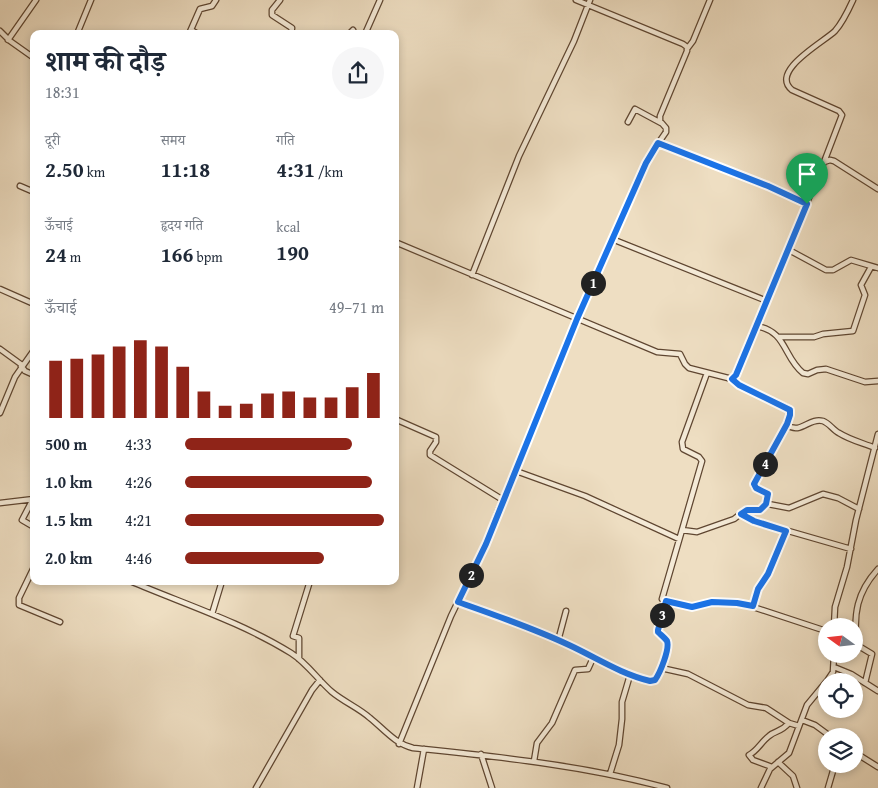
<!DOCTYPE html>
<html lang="hi">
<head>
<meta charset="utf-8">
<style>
	:root { --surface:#fff; --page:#f6f6f7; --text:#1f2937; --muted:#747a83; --accent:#8f2418 }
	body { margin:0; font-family:"Gentium Book Plus","Noto Serif Devanagari",serif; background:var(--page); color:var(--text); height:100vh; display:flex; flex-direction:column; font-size:19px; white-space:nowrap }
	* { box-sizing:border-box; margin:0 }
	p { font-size:16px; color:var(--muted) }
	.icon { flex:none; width:28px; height:28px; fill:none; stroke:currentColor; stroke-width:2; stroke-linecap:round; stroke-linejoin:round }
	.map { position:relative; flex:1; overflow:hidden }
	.panel { position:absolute; left:30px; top:30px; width:369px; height:555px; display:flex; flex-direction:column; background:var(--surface); border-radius:10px; box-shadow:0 2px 8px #0003 }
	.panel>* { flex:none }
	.needle { width:32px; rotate:285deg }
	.controls { position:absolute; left:818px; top:618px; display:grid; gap:10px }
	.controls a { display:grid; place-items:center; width:45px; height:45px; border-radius:50%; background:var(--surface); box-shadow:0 2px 8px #0003; font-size:25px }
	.pin { position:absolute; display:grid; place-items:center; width:42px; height:42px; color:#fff; margin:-51px -21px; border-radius:50% 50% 50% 0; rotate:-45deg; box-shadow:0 0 5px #0007 }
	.pin .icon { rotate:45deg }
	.km { position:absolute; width:25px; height:25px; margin:-12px; border-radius:50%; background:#222; color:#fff; font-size:14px; line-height:25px; text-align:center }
	.round { display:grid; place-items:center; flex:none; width:52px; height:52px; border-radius:26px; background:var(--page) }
	.overview { display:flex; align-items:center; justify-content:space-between; height:85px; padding:0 15px }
	h1 { font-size:28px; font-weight:700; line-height:38px }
	.metrics { display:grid; grid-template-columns:repeat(3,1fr); gap:8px; height:85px; padding:5px 15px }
	.metrics div { display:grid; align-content:center }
	.metrics b { font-size:21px; font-weight:700 }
	.metrics small { font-size:14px; font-weight:400 }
	.metrics p { font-size:14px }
	.chart { height:140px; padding:10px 15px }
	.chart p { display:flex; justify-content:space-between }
	.chart svg { width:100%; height:90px; margin-top:5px; stroke:var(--accent); stroke-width:6 }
	ul { padding:0 15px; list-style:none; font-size:16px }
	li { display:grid; grid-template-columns:80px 60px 1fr; align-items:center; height:38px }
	li i { height:12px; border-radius:6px; background:var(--accent) }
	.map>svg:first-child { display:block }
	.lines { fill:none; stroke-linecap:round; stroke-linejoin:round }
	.minor-casing { stroke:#5f4631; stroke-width:7 }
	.minor { stroke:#f4ead7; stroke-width:4.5 }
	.route-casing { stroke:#fff; stroke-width:10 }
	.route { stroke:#1a73e8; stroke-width:6 }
</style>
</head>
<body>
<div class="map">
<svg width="878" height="788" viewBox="0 0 878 788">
	<rect width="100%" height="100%" fill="#eedec2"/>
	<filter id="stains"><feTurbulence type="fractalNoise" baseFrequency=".004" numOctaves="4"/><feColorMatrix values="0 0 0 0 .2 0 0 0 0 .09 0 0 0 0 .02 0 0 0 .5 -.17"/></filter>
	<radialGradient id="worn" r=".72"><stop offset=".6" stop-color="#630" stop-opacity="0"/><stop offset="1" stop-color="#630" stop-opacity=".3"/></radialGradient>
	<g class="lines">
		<g class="minor-casing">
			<path id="minor" d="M280 0 272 10V15L292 28 291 34
				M191 30 198 34
				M0 31 10 41 34 58
				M77 34 91 0
				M189 34 200 9 212 6 216 0
				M349 34 353 30
				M365 34 380 0
				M8 40 36 0
				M687 49 693 41 710 0
				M628 122 635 109 661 123
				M659 143 763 184 807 204
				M824 162 842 115 839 111 792 90C769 71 824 42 835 31 843 22 848 11 853 0
				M20 186 34 192
				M612 239 767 301
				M395 242 657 352 680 354 685 364 689 368 732 379 735 375 824 162 830 160 834 161 878 189
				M789 250 826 270H833L851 260 878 268
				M472 275 519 156 574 41 590 0
				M0 289 34 304
				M756 326C787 331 783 357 803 373L808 374 817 370 826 369 865 382 878 381
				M779 337H814L823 334 853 331 865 295 861 285 871 267
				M0 349 22 365
				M21 366 25 371 34 375
				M707 373 682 442 683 449 699 457 702 461 662 599 692 607 712 602 744 604 826 631
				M732 379 739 385 786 407 791 412 785 428 754 484V487L768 494 766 504
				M0 413 15 377 34 350
				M395 419 436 437V442L430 451V455L503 500
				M787 425C801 435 809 417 823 421 829 423 833 430 839 433 850 440 863 443 875 448
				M516 471 585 496 679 539
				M33 499 22 520 34 527
				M0 503 34 499
				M741 514 754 521 851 549
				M682 530 697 532 734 519 747 509 760 510 768 504 789 508 823 494 838 498 859 509
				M34 567 19 598V605L60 622
				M130 581C184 604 241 622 291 653 307 663 318 680 332 692 344 702 359 708 370 718 385 730 394 743 413 748 499 757 583 765 667 788
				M458 602C495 616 533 628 569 645 597 658 621 674 650 681 659 680 669 651 667 643 665 637 660 635 658 630L666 601
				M753 606 758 589 768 574 786 531
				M212 614 222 581
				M834 626 835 607 847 567 856 520 878 434
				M558 641 566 611
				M299 659V638L293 636 310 581
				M834 667 851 674 878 691
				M661 668 688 674 748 705 766 708 789 723 799 726
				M827 681 833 672 834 654
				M865 683 872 654 857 645C853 614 857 592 878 569
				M802 720 815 725 830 736
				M399 744 451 616 486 544 498 511 522 456 577 319 648 158 666 132V128L660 121V116L687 51V47L683 44 576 0
				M854 752 878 767
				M481 754 492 788
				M534 761 537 743 552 723 575 670 588 669 593 658
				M778 762 793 776 797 788
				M772 767 753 760 749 755C758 750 761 742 769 736 776 730 780 733 789 723
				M610 774 619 745 622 719V702L630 675
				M256 788 312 690 320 680
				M417 788 424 749
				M761 788 770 769 789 753 807 705 826 682
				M828 788 835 764"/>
		</g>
		<use href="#minor" class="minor"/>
	</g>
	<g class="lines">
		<g class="route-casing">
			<path id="route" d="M658 143 768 186 807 204 736 375 732 379 739 385 790 410V415L787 424 754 484 756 488 768 494 766 504 760 510H747L741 514 754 521 786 531 768 574 758 589 753 606 737 603 712 602 692 607 666 601 658 630V632C661 635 665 638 667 641 670 649 660 673 655 680L650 681C621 674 597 658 569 645 533 628 495 615 458 602L486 544 577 319 646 163Z"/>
		</g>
		<use href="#route" class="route"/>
	</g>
	<rect width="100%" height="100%" filter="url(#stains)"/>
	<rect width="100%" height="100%" fill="url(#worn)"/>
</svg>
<div class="controls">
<a><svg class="needle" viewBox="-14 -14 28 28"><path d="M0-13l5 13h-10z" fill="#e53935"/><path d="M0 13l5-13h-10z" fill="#747a83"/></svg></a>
<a><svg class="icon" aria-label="locate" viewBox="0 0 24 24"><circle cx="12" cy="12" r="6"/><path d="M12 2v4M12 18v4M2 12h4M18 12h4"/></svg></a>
<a><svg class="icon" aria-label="layers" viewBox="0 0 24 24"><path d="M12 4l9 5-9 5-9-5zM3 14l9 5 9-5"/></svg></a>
</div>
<div class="pin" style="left:807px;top:204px;background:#1e9e55"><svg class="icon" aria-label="arrive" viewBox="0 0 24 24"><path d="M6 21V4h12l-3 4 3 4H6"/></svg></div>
<b class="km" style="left:593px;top:283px">1</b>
<b class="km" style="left:471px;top:575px">2</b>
<b class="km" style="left:662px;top:615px">3</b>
<b class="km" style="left:765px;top:464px">4</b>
<section class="panel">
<div class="overview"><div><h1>शाम की दौड़</h1><p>18:31</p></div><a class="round"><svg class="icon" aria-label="share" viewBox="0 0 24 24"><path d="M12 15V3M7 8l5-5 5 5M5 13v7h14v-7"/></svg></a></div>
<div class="metrics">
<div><p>दूरी</p><b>2.50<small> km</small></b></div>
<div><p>समय</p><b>11:18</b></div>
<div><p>गति</p><b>4:31<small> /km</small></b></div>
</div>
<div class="metrics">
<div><p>ऊँचाई</p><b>24<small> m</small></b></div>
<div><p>हृदय गति</p><b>166<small> bpm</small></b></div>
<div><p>kcal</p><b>190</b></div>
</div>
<div class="chart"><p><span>ऊँचाई</span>49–71 m</p>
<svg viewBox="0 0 160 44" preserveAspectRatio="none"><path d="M5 44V16M15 44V15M25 44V13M35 44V9M45 44V6M55 44V9M65 44V19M75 44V31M85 44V38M95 44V37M105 44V32M115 44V31M125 44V34M135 44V34M145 44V29M155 44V22"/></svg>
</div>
<ul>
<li><b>500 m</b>4:33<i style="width:84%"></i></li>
<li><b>1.0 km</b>4:26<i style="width:94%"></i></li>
<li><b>1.5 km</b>4:21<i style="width:100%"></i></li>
<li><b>2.0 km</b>4:46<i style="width:70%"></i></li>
</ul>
</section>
</div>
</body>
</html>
